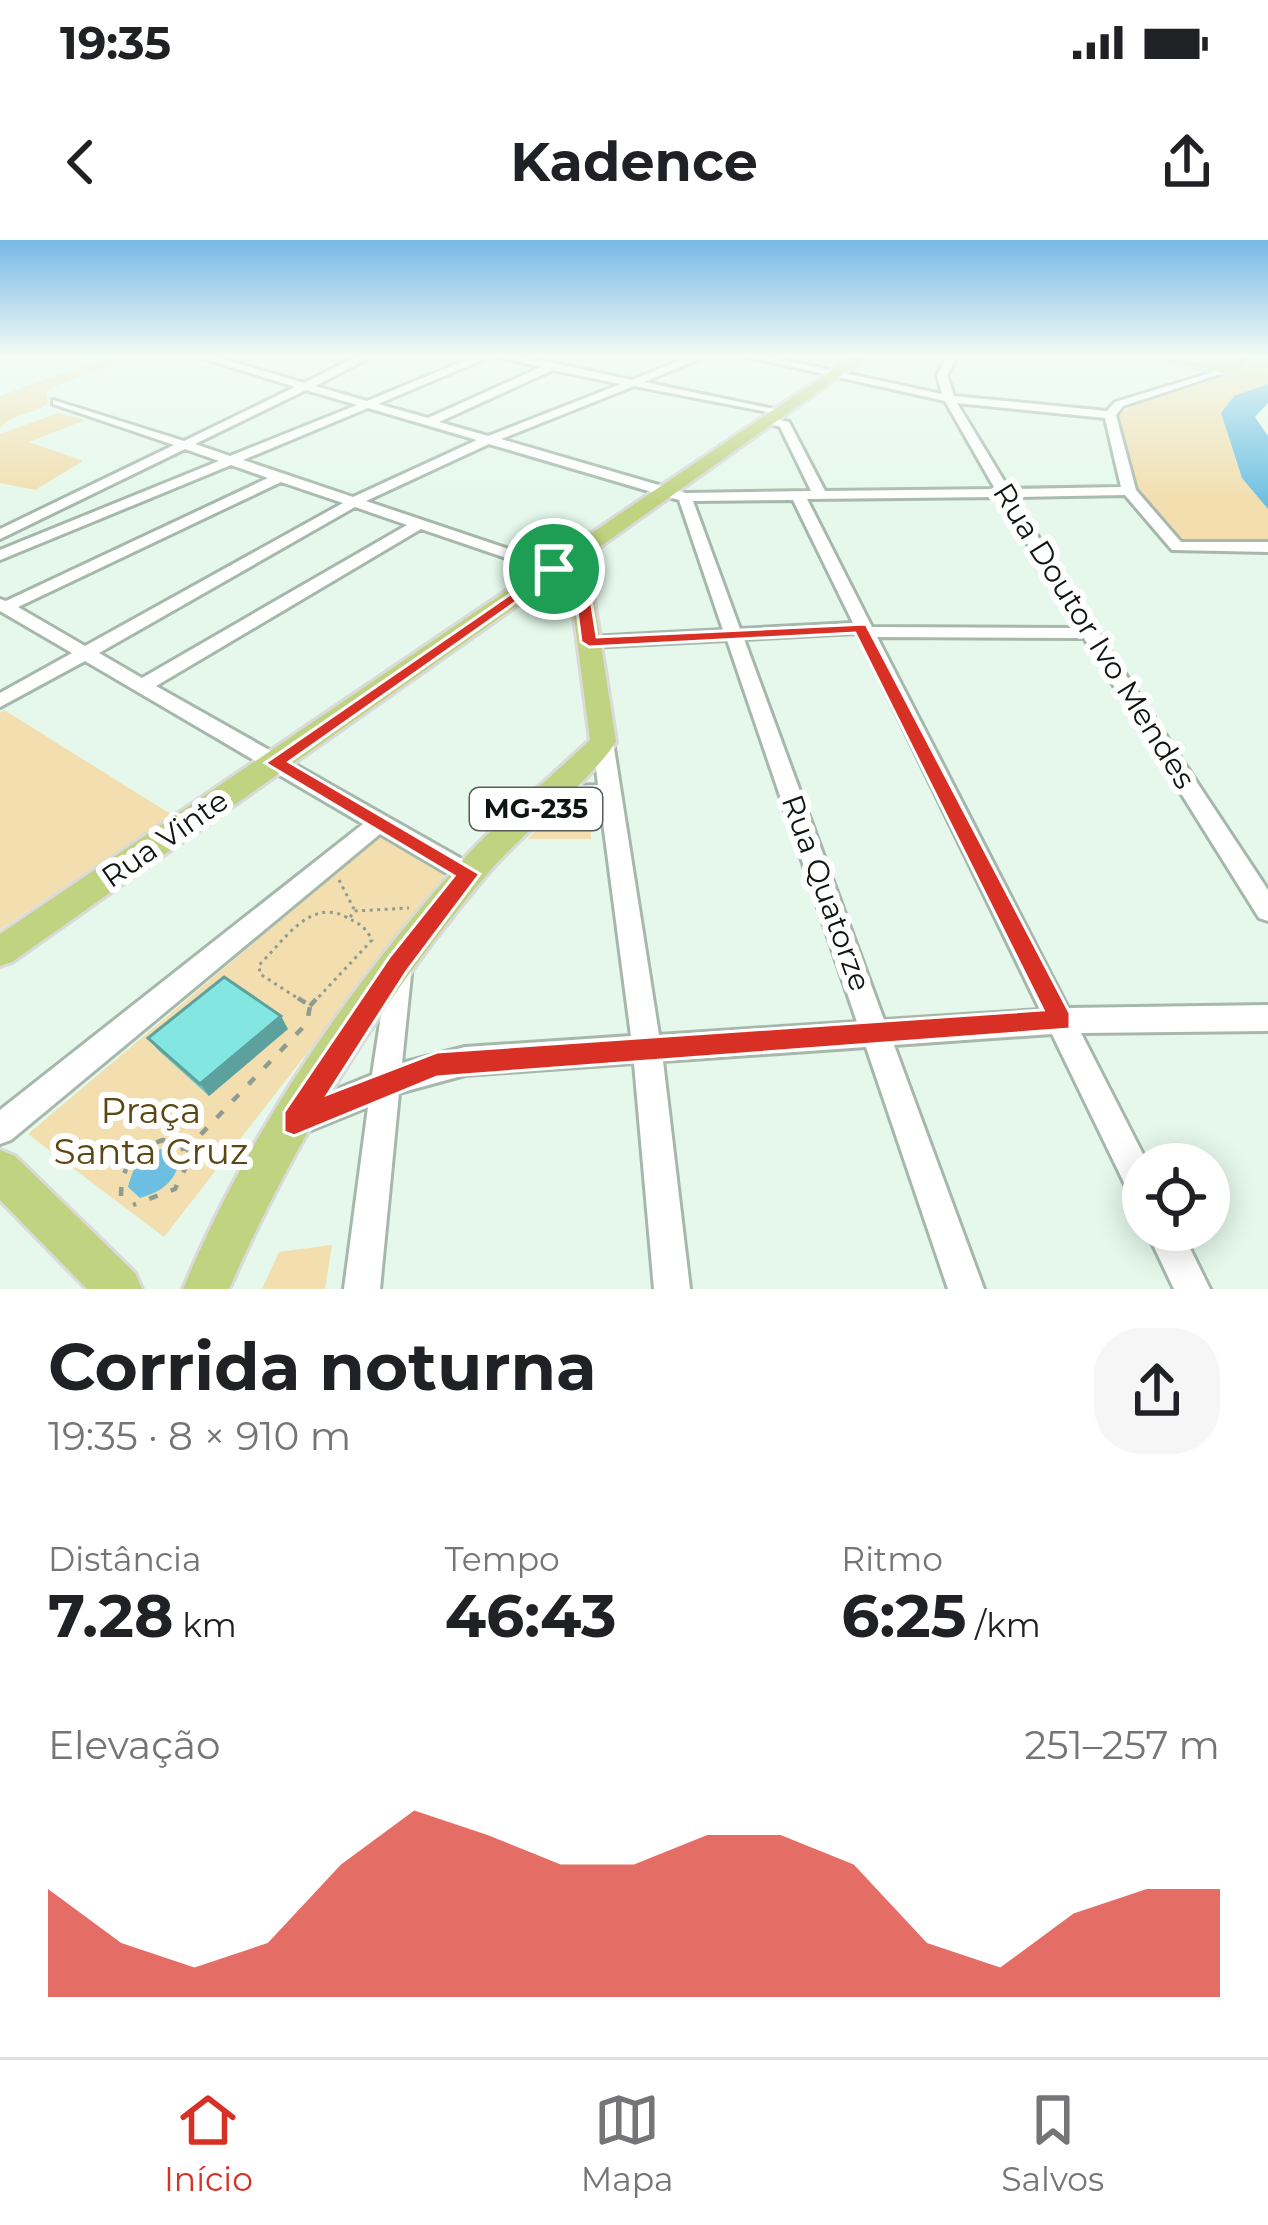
<!DOCTYPE html>
<html lang="pt">
<head>
<meta charset="utf-8">
<style>
	:root { --surface:#fff; --page:#f6f6f6; --text:#202124; --muted:#757577; --line:#e0e0e0; --accent:#d93025 }
	body { margin:0; font-family:Montserrat,sans-serif; background:var(--page); color:var(--text); height:100vh; display:flex; flex-direction:column; font-size:45px; white-space:nowrap }
	* { box-sizing:border-box; margin:0 }
	p { font-size:39px; color:var(--muted) }
	.icon { flex:none; width:66px; height:66px; fill:none; stroke:currentColor; stroke-width:2; stroke-linecap:round; stroke-linejoin:round }
	.map { position:relative; height:1049px; overflow:hidden }
	.side { display:flex; flex-direction:column; background:var(--surface); flex:1 }
	.side>* { flex:none }
	.tools { position:absolute; left:1122px; top:903px; display:grid; gap:24px }
	.tools a { display:grid; place-items:center; width:108px; height:108px; border-radius:50%; background:var(--surface); box-shadow:0 6px 30px #0003; font-size:60px }
	.pin { position:absolute; display:grid; place-items:center; width:102px; height:102px; color:#fff; margin:-51px; border:6px solid #fff; border-radius:50%; box-shadow:0 3px 12px #0007 }
	.round { display:grid; place-items:center; flex:none; width:126px; height:126px; border-radius:48px; background:var(--page) }
	.head { display:flex; align-items:center; justify-content:space-between; height:204px; padding:0 48px }
	h1 { font-size:66px; font-weight:700; line-height:90px }
	.metrics { display:grid; grid-template-columns:repeat(3,1fr); gap:18px; height:204px; padding:12px 48px }
	.metrics div { display:grid; align-content:center }
	.metrics b { font-size:60px; font-weight:700 }
	.metrics small { font-size:33px; font-weight:400 }
	.metrics p { font-size:33px }
	.chart { height:336px; padding:24px 48px }
	.chart p { display:flex; justify-content:space-between }
	.chart svg { width:100%; height:216px; margin-top:12px; fill:var(--accent); opacity:.7 }
	.status { display:flex; justify-content:space-between; align-items:center; height:84px; padding:0 60px; background:var(--surface); direction:ltr }
	.status svg { height:33px; fill:currentColor }
	header { display:flex; justify-content:space-between; align-items:center; height:156px; padding:0 48px; background:var(--surface); font-size:54px; font-weight:700 }
	.menu { display:flex; justify-content:space-around; align-items:center; height:168px; border-top:3px solid var(--line); background:var(--surface); font-size:33px; color:var(--muted) }
	.menu a { display:grid; justify-items:center; gap:6px }
	.menu .current { color:var(--accent) }
	.map>svg:first-child { display:block }
	.green { fill:#f2deae }
	.water { fill:#6dbfe1 }
	.lines { fill:none; stroke-linecap:round; stroke-linejoin:round }
	.minor-casing { stroke:#a6b8ac; stroke-width:6 }
	.major-casing { stroke:#d9dad9; stroke-width:6 }
	.path-far1 { stroke:#8e9c92; stroke-width:3; stroke-dasharray:3 4.5; stroke-linecap:butt }
	.path { stroke:#8e9c92; stroke-width:4.5; stroke-dasharray:9 14; stroke-linecap:butt }
	.minor { fill:#fff; fill-rule:evenodd }
	.major { fill:#c0d381; fill-rule:evenodd }
	.wall { fill:#71c6c2 }
	.shaded-wall { fill:#5ca19e }
	.building { fill:#83e6e1; stroke:#5ca19e; stroke-width:3 }
	.route { fill:#d93025; stroke:#fff; stroke-width:3; fill-rule:evenodd }
	.labels { text-anchor:middle; stroke-width:12; stroke-linejoin:round; paint-order:stroke }
	.shield { fill:#fff; stroke:#575b58; stroke-width:3 }
	.shield-label { font-size:27px; font-weight:bold; fill:#0f1511 }
	.street-label { font-size:30px; fill:#0f1511; stroke:#fff }
	.near-park-label { font-size:36px; fill:#5b4711; stroke:#fff }
</style>
</head>
<body>
<div class="status"><b>19:35</b><svg viewBox="0 0 49 12"><path d="M0 12V9h3v3zM5 12V6h3v6zM10 12V3h3v9zM15 12V0h3v12zM26 1h20v11H26zM47 4h2v5h-2z"/></svg></div>
<header><svg class="icon" aria-label="back" viewBox="0 0 24 24"><path d="M15 5l-7 7 7 7"/></svg>Kadence<svg class="icon" aria-label="share" viewBox="0 0 24 24"><path d="M12 15V3M7 8l5-5 5 5M5 13v7h14v-7"/></svg></header>
<div class="map">
<svg width="1268" height="1049" viewBox="0 0 1268 1049">
	<rect width="100%" height="100%" fill="#e5f8eb"/>
	<path class="green" d="M109 116H141L58 145 46 152 48 163C32 176 13 172 0 188V156Z
		M1256 116H1268V144L1234 157 1221 173 1237 224 1268 269V306L1179 305 1135 253 1117 175 1137 163 1251 124Z
		M58 173 85 180 29 202 83 221 35 250 0 243V194Z
		M4 470 172 575 0 690V473Z
		M567 554H589L591 599H528Z
		M379 597 446 634 164 997 28 894Z
		M332 1005 325 1049H262L279 1012Z"/>
	<path class="water" d="M1268 144V163L1255 177 1268 196V269L1242 238 1221 173 1234 156Z
		M170 908 180 921C174 943 161 952 140 958L128 947C135 921 143 910 170 908Z"/>
	<g class="lines">
		<g class="minor-casing">
			<path id="minor" d="M196 116H213L304 143 358 116H372L315 146 367 161 476 116H491L378 164 428 178 541 127 497 116H519L632 140 691 116H706L644 142 779 170 785 173 783 175 634 146 501 199 686 253 811 251 780 187 762 181 768 177 789 182 825 251 995 249 945 161 744 116H765L942 154 937 135 947 116H957L947 135 954 156 1107 171 1115 162 1230 127V131L1123 166 1116 175 1136 250 1181 302H1268V312L1172 310 1125 255 1014 257 1073 355 1268 650V681L1259 678 1084 398 877 397 1068 768 1268 765V791L1081 793 1148 924H1143V964L1132 959 1052 794 894 805 984 1049H948L866 807 663 821 690 1049H654L634 823 465 835 399 853 380 1049H344L368 867 294 897 283 893 279 882 283 871 372 835 390 717 399 714 408 717 412 725 402 823 465 807 631 796 602 574 588 559 551 563 540 555 551 547 598 545 593 502 596 497 603 495 613 502 659 795 857 782 727 400 589 407 580 402 589 397 723 390 679 260 489 204 366 261 559 326V332H547L421 289 156 446 476 627 480 634 476 641 468 643 460 641 380 594 11 900 0 904V870L363 584 85 421 0 467V453L72 413 0 371V359L6 361 268 238 231 225 0 320V310L219 221 185 209 0 299V289L174 205 53 164V160L184 201 295 147ZM553 130 621 144 488 196 439 182ZM306 150 357 165 230 216 195 204ZM957 163 1105 178 1121 247 1009 249ZM368 168 477 200 353 257 243 220ZM281 242 343 263 85 406 18 367ZM1000 257 1077 388 872 387 807 259ZM793 260 853 383 740 389 693 261ZM355 267 407 285 142 438 99 413ZM855 393 859 396 1040 770 884 780 744 399Z
				M1146 990H1181L1210 1049H1174Z"/>
		</g>
		<g class="major-casing">
			<path id="major" d="M853 116H868L594 311 593 353 616 502C582 551 527 587 489 632 383 757 295 899 229 1049H183C249 890 353 740 469 613 507 573 550 538 590 500L571 353 573 326 12 722 0 726V694Z
				M1139 116 1224 125 1240 116H1256L1226 133Z
				M0 910 15 916 135 1033 142 1049H87L0 960Z"/>
		</g>
		<path class="path-far1" d="M339 640 354 669
			M350 677 355 671 409 668
			M302 761 260 734 259 725C283 702 309 659 344 676 358 683 365 686 372 700L315 761"/>
		<path class="path" d="M298 758 310 766
			M310 766 317 758
			M185 911 307 783 310 766
			M121 956C121 926 135 909 163 900L182 906 187 925 175 949 133 965"/>
		<use href="#minor" class="minor"/>
		<use href="#major" class="major"/>
	</g>
	<path class="wall" d="M288 789 209 856 158 810 148 798Z"/>
	<path class="shaded-wall" d="M281 776 288 789 209 856 200 844Z"/>
	<path class="building" d="M224 737 281 776 200 844 148 798Z"/>
	<linearGradient id="sky" x2="0" y2="1"><stop stop-color="#77b8e5"/><stop offset="0.44" stop-color="#f3fcf6"/><stop offset="1" stop-color="#f3fcf6" stop-opacity="0"/></linearGradient>
	<rect width="1268" height="263" fill="url(#sky)"/>
	<path class="route" d="M554 324 590 353 597 397 866 384 1070 773V789L437 837 294 896 284 892V872L390 716 454 636 265 523ZM553 336 575 355 581 402 589 407 855 393 1043 770 437 812 328 854 407 731 480 634 289 522Z"/>
	<g class="labels">
		<rect class="shield" x="470" y="548" width="132" height="42" rx="9"/>
		<g class="shield-label">
			<text x="536" y="578">MG-235</text>
		</g>
		<g class="street-label">
			<text transform="translate(1094 396) rotate(58)" y="10">Rua Doutor Ivo Mendes</text>
			<text transform="translate(165 599) rotate(-35)" y="10">Rua Vinte</text>
			<text transform="translate(826 653) rotate(70)" y="10">Rua Quatorze</text>
		</g>
		<g class="near-park-label">
			<text x="151" y="883">Praça<tspan x="151" dy="41">Santa Cruz</tspan></text>
		</g>
	</g>
</svg>
<div class="tools">
<a><svg class="icon" aria-label="locate" viewBox="0 0 24 24"><circle cx="12" cy="12" r="6"/><path d="M12 2v4M12 18v4M2 12h4M18 12h4"/></svg></a>
</div>
<div class="pin" style="left:554px;top:329px;background:#1e9e55"><svg class="icon" aria-label="arrive" viewBox="0 0 24 24"><path d="M6 21V4h12l-3 4 3 4H6"/></svg></div>
</div>
<section class="side">
<div class="head"><div><h1>Corrida noturna</h1><p>19:35 · 8 × 910 m</p></div><a class="round"><svg class="icon" aria-label="share" viewBox="0 0 24 24"><path d="M12 15V3M7 8l5-5 5 5M5 13v7h14v-7"/></svg></a></div>
<div class="metrics">
<div><p>Distância</p><b>7.28<small> km</small></b></div>
<div><p>Tempo</p><b>46:43</b></div>
<div><p>Ritmo</p><b>6:25<small> /km</small></b></div>
</div>
<div class="chart"><p><span>Elevação</span>251–257 m</p>
<svg viewBox="0 0 160 44" preserveAspectRatio="none"><path d="M0 44V22L10 33L20 38L30 33L40 17L50 6L60 11L70 17L80 17L90 11L100 11L110 17L120 33L130 38L140 27L150 22L160 22V44z"/></svg>
</div>
</section>
<nav class="menu">
<a class="current"><svg class="icon" aria-label="home" viewBox="0 0 24 24"><path d="M3 11l9-7 9 7M6 9v11h12V9"/></svg>Início</a>
<a><svg class="icon" aria-label="map" viewBox="0 0 24 24"><path d="M3 6l6-2 6 2 6-2v14l-6 2-6-2-6 2zM9 4v14M15 6v14"/></svg>Mapa</a>
<a><svg class="icon" aria-label="saved" viewBox="0 0 24 24"><path d="M7 4h10v16l-5-4-5 4z"/></svg>Salvos</a>
</nav>
</body>
</html>
